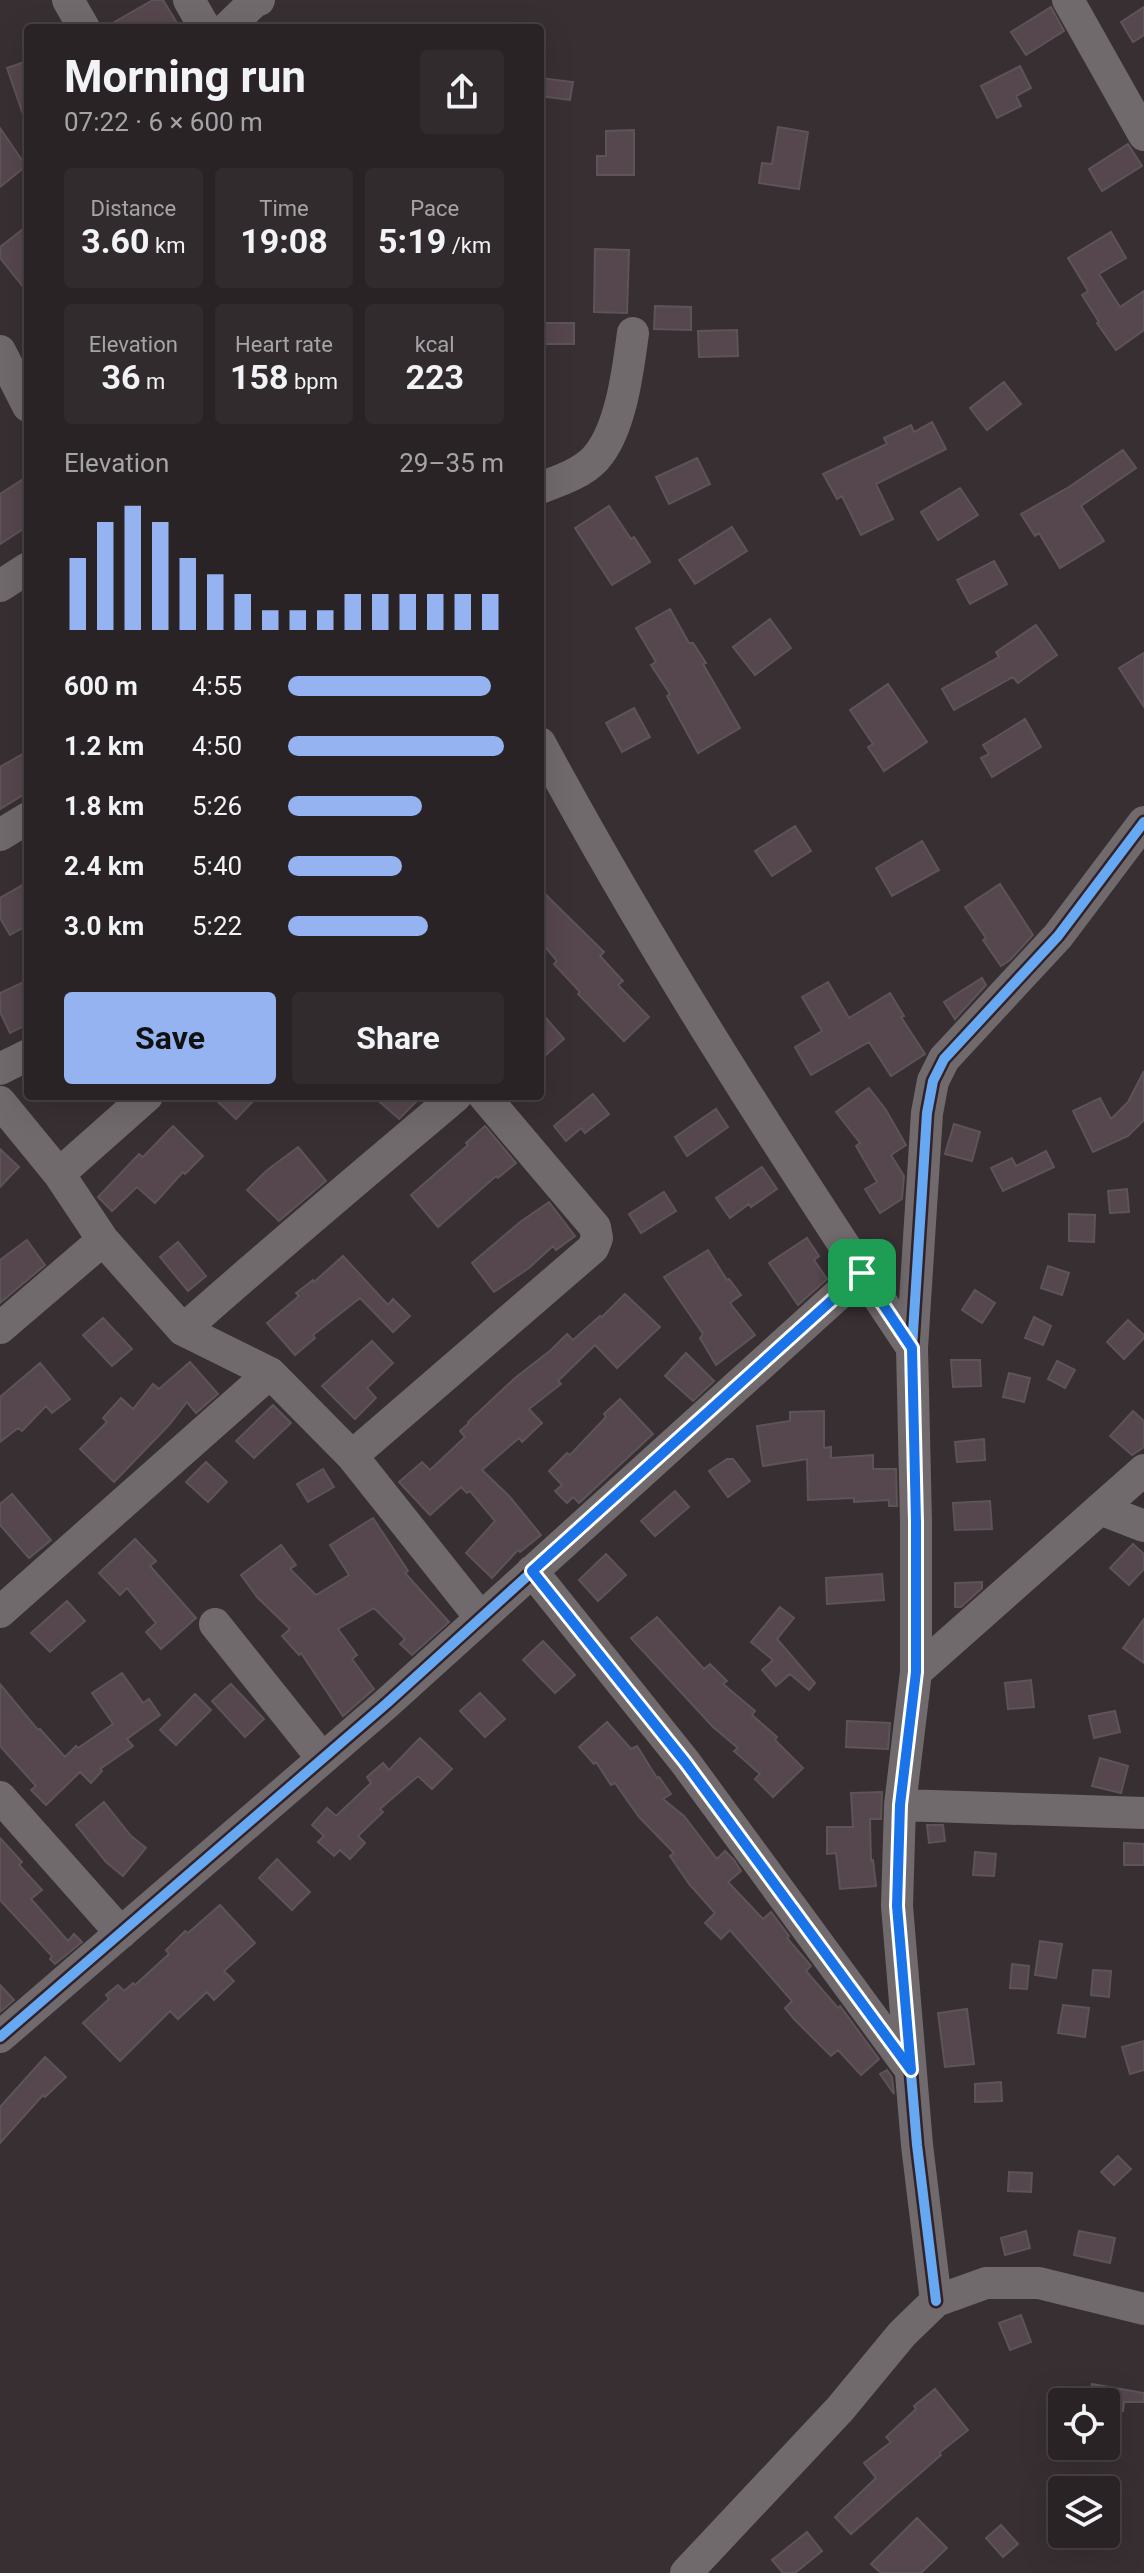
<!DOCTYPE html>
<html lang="en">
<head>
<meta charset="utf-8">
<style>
	:root { --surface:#2a2326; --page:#322b2e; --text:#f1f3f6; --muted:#a5a4a7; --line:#464043; --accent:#95b2f1 }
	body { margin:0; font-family:Roboto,sans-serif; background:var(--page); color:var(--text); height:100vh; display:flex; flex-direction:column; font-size:30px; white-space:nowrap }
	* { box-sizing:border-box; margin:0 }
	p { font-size:26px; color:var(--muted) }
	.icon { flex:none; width:44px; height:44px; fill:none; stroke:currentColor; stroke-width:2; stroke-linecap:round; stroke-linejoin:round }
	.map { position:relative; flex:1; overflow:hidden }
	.sheet { position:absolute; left:24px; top:24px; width:520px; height:1076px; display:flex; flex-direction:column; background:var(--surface); border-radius:8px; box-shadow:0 8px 32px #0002,0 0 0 2px var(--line) }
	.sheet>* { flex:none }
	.buttons { position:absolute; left:1048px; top:2388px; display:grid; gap:16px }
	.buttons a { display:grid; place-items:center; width:72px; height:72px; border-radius:8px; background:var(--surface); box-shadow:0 8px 32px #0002,0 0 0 2px var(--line); font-size:40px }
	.pin { position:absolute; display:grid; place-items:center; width:68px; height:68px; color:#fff; margin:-34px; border-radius:16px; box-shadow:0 4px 12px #0006 }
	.round { display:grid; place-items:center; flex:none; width:84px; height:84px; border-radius:8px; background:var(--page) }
	.head { display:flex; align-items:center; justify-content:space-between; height:136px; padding:0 40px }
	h1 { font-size:44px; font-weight:700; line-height:60px }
	.metrics { display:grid; grid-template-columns:repeat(3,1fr); gap:12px; height:136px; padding:8px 40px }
	.metrics div { display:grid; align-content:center; border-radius:8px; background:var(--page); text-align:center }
	.metrics b { font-size:34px; font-weight:700 }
	.metrics small { font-size:22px; font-weight:400 }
	.metrics p { font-size:22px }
	.chart { height:224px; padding:16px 40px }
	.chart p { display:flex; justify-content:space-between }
	.chart svg { width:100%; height:144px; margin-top:8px; stroke:var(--accent); stroke-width:6 }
	.cta { display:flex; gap:16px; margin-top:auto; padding:16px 40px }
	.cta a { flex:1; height:92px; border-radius:8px; background:var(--accent); color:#111; font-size:32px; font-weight:700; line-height:92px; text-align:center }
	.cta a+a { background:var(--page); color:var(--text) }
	ul { padding:0 40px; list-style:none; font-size:26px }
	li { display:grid; grid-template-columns:128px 96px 1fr; align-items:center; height:60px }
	li i { height:20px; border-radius:10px; background:var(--accent) }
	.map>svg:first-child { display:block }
	.building { fill:#56464e; stroke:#5c5457; stroke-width:2 }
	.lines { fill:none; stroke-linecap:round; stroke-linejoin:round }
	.minor { stroke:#716a6d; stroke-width:32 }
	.cycleway-casing { stroke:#322128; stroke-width:15 }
	.cycleway { stroke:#66a8f1; stroke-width:10 }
	.route-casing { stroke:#fff; stroke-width:16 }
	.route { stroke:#1a73e8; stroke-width:10 }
</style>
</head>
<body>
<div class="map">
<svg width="1144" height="2573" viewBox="0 0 1144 2573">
	<rect width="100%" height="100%" fill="#382f33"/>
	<path class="building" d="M153 0H163L180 28H104Z
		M1051 7 1064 31 1026 55 1011 32Z
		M1144 7V35L1133 42 1121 22Z
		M28 61V120H25L7 68Z
		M1020 66 1031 88 1016 96 1021 106 997 118 981 86Z
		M540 78 573 82 570 100 540 96Z
		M778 127 808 132 799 189 759 183 762 163 772 164Z
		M0 128 26 166 0 187Z
		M634 130V175H597V156H606V131Z
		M1128 144 1142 166 1102 191 1089 169Z
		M28 225V293L0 258V247Z
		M1111 232 1126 258 1099 274 1120 307 1144 291V330L1116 350 1097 323 1099 322 1082 295 1088 291 1068 258Z
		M595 249 629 250 627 313 594 312Z
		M655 306 691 307V330L654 329Z
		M542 323H574V344H542Z
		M737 330 738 356 699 357 698 331Z
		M1004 382 1021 404 987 430 970 408Z
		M932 422 946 449 876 484 893 519 861 535 842 496 837 499 823 474 887 444 884 438 911 425 914 432Z
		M1123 450 1136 468 1081 506 1104 541 1060 568 1039 533 1035 536 1021 514 1069 487Z
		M697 458 710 484 669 504 656 477Z
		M28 476V526L0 544V494Z
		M960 488 978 515 938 540 921 512Z
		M609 506 631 539 634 537 650 562 612 585 575 528Z
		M732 527 747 551 695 584 679 560Z
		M994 561 1007 584 970 604 957 580Z
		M670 609 689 643H693L706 663 703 664 740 728 698 753 667 696 670 694 651 665 656 662 636 628Z
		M770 619 791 648 755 675 733 647Z
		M1036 625 1057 655 1018 683 1013 677 954 710 942 689 999 657 996 652Z
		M1144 653V707L1119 668Z
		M888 684 927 742 884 771 868 747 873 744 850 710Z
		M634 708 650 737 622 752 606 723Z
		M1025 719 1041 747 992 777 981 758 989 754 983 745Z
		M28 751V792L0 809V767Z
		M795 826 811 851 772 876 755 851Z
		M922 841 939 870 892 896 876 868Z
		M28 882V925L10 935 0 918V898Z
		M1000 884 1033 935 1010 960 1001 966 983 940 986 938 965 907Z
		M540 889 604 952 600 956 623 981 618 985 649 1017 624 1041 578 994 580 992 554 964 557 961 540 941Z
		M982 978 986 985 955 1019 944 1002Z
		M28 980V1024L10 1033 0 1012V993Z
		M828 982 849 1018 890 993 904 1016 901 1017 925 1054 891 1076 869 1042 811 1075 795 1047 822 1031 802 997Z
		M540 1011 564 1039 540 1060Z
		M1144 1071V1120L1128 1136 1093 1152 1073 1111 1100 1098 1111 1119 1128 1102Z
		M869 1088 886 1110 906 1145 891 1155 904 1176 902 1199 880 1213 865 1189 877 1182 856 1146 860 1143 836 1112Z
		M593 1094 609 1114 585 1133 581 1128 566 1141 554 1126Z
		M212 1096H258L236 1119Z
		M373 1096H422L399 1119Z
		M716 1109 728 1127 687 1156 675 1137Z
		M954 1124 980 1132 972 1161 945 1154Z
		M173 1126 203 1156 185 1174 183 1172 155 1203 137 1187 112 1211 98 1197 139 1154 143 1157Z
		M485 1126 516 1163 498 1178 496 1176 438 1227 411 1195 468 1145 466 1143Z
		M298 1147 326 1181 279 1221 247 1190 266 1171Z
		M0 1149 19 1167 0 1187Z
		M1046 1151 1054 1167 1003 1191 991 1168 1012 1158 1016 1166Z
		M762 1167 777 1189 751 1207 749 1204 730 1218 716 1198Z
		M1127 1189 1129 1212 1110 1213 1108 1191Z
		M664 1192 676 1211 641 1233 629 1214Z
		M549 1202 575 1236 556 1250 553 1246 529 1268 494 1292 472 1263 520 1222Z
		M1069 1214 1095 1215 1094 1242 1069 1241Z
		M807 1238 819 1256 814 1260 827 1279 798 1305 769 1263Z
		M27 1240 45 1265 0 1303V1260Z
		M178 1242 206 1276 188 1291 160 1257Z
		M708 1250 727 1280 729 1279 741 1295 730 1303 755 1335 716 1365 700 1338 703 1334 664 1277Z
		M343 1256 388 1305 393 1299 410 1316 393 1332 360 1298 313 1335 315 1338 295 1355 267 1323 299 1296 296 1293 313 1280 314 1282Z
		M1048 1266 1069 1273 1062 1295 1041 1288Z
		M975 1290 995 1303 982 1323 962 1310Z
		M625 1294 660 1327 617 1368 595 1345 558 1381 561 1384 529 1409 542 1423 522 1442 519 1438 482 1470 509 1496 541 1535 520 1552 518 1550 492 1578 466 1553 495 1521 470 1491 467 1493 461 1487 430 1515 399 1482 422 1462 430 1470 465 1437 460 1431 469 1423 468 1422 515 1378 551 1350 567 1334 573 1340 600 1316 602 1317Z
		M1034 1317 1051 1326 1043 1345 1025 1338Z
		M103 1318 132 1349 112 1366 83 1335Z
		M1128 1320 1144 1335V1338L1124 1359 1107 1342Z
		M372 1341 393 1363 367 1388 376 1398 355 1419 322 1386Z
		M686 1353 714 1381 693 1401 665 1376Z
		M951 1360H980L981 1386 953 1387Z
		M1057 1361 1075 1370 1065 1388 1048 1379Z
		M190 1362 218 1394 196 1413 187 1402 169 1425 114 1482 80 1449 107 1422 103 1418 121 1398 133 1409 153 1384 159 1389Z
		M40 1363 70 1399 52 1413 46 1406 22 1431 18 1428 0 1442V1397Z
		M1009 1373 1030 1378 1024 1402 1003 1397Z
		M620 1399 653 1434 579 1503 573 1497 567 1503 555 1491 562 1485 549 1471 567 1453 570 1455 606 1417 604 1414Z
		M273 1405 291 1423 254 1458 236 1441Z
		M824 1411V1448L831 1447V1458L873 1455V1469H896L897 1506H889V1500L854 1502V1498L808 1500 807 1459 763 1466 757 1426 790 1421V1412Z
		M1133 1411 1144 1421V1447L1132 1455 1110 1436Z
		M984 1439 985 1460 957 1462 955 1442Z
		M727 1459H733L750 1481 728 1497 709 1471Z
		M206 1462 227 1482 208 1502 186 1482Z
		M323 1469 334 1487 308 1502 297 1484Z
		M675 1491 689 1507 655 1536 641 1521Z
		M12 1494 51 1540 29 1558 0 1525V1504Z
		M990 1501 992 1529 955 1530 953 1503Z
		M373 1518 408 1571 405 1573 449 1622 412 1655 400 1644 405 1639 374 1608 338 1629 357 1655 352 1659 374 1689 343 1716 301 1653 299 1655 282 1636 290 1629 257 1597 241 1575 281 1545 296 1565 290 1569 316 1595 349 1575 330 1545Z
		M135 1539 156 1561 150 1566 196 1618 161 1649 146 1632 156 1623 127 1588 120 1595 99 1573Z
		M1133 1544 1144 1554V1569L1129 1585 1110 1568Z
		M606 1554 626 1575 598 1601 579 1580Z
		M882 1574 884 1600 827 1604 826 1578Z
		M982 1582V1588L961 1607H955V1583Z
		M67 1601 85 1621 50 1652 31 1633Z
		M780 1607 794 1618 777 1639 815 1683 809 1690 790 1674 776 1686 762 1670 773 1660 751 1642Z
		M657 1617 704 1669 710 1664 727 1681 723 1684 755 1711 752 1715 777 1737 775 1740 803 1768 773 1797 755 1779 760 1774 734 1751 738 1748 713 1727 631 1638Z
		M1144 1619V1663L1123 1648Z
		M543 1641 575 1675 555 1693 523 1660Z
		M122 1673 143 1703 149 1699 160 1715 127 1739 133 1746 100 1769 102 1771 91 1783 80 1772 46 1805 31 1790 36 1786 0 1746V1684L38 1730 40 1729 65 1757 76 1746 78 1748 113 1724 92 1693Z
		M1031 1680 1034 1707 1008 1709 1005 1683Z
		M231 1684 264 1719 245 1737 212 1701Z
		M480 1693 505 1719 485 1737 460 1711Z
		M195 1694 211 1710 176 1745 160 1730Z
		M1115 1711 1120 1732 1094 1738 1089 1716Z
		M847 1721 890 1723 888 1749 846 1747Z
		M607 1722 631 1749 637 1746 657 1778 659 1777 671 1794 663 1799 684 1816 717 1859 725 1851 734 1860 741 1871 728 1882 763 1919 771 1912 789 1936 787 1938 811 1966 806 1971 838 2008 840 2006 879 2059 861 2075 838 2050 831 2056 794 2019 785 2008 792 2001 730 1930 721 1939 705 1923 715 1913 689 1884 670 1856 674 1853 639 1817 615 1783 611 1785 596 1762 594 1764 579 1747Z
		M420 1738 452 1769 432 1789 418 1776 380 1809 383 1812 358 1836 365 1843 350 1859 340 1850 334 1856 318 1842 324 1836 312 1825 327 1808 336 1816 371 1783 367 1777 383 1763 389 1770Z
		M1100 1758 1128 1766 1121 1793 1092 1786Z
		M882 1792 881 1819H870L871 1861 873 1860 876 1886 840 1889 836 1853 827 1854V1827H853L851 1793Z
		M104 1802 131 1836 146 1848 123 1876 106 1862 76 1825Z
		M927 1825H943L945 1841 929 1843Z
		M0 1838 22 1862 19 1865 42 1890 31 1899 68 1941 74 1934 82 1942 55 1964 50 1959 52 1956 0 1900Z
		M1124 1843 1144 1844V1865H1124Z
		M975 1852 996 1854 994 1876 973 1875Z
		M277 1859 310 1892 292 1910 259 1878Z
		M220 1905 255 1943 224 1971 234 1981 214 2000 207 1992 178 2019 170 2011 120 2061 83 2023 109 1999 106 1995 118 1985 124 1991 133 1983 135 1985 169 1954 166 1950 185 1931 188 1933Z
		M1040 1941 1062 1944 1056 1978 1035 1975Z
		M1012 1964 1029 1966 1027 1989 1010 1988Z
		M1093 1970 1111 1971 1109 1997 1091 1995Z
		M0 1985 14 2000 0 2012Z
		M1063 2005 1089 2008 1085 2037 1058 2033Z
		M967 2009 974 2064 945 2067 938 2013Z
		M1144 2041V2070L1130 2074 1122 2047Z
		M45 2057 66 2077 45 2097 43 2095 0 2143V2107Z
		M887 2070 892 2077 894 2094 880 2074Z
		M1001 2082 1002 2101 975 2102V2084Z
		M1118 2156 1131 2169 1114 2185 1101 2172Z
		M1009 2172 1032 2173 1031 2192 1008 2191Z
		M1026 2231 1030 2248 1005 2255 1001 2238Z
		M1079 2231 1115 2238 1110 2263 1074 2255Z
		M1021 2315 1031 2342 1010 2350 999 2323Z
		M1092 2384 1144 2393V2402H1124L1123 2411 1106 2408V2402H1089Z
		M935 2389 968 2430 939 2453 941 2455 851 2534 835 2517 876 2478 864 2463 891 2442 886 2437 916 2409 914 2406Z
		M917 2518 947 2548 921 2573H881L871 2564Z
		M1001 2525 1018 2544 1003 2557 986 2538Z
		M807 2532 822 2551 795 2573H783L772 2560Z"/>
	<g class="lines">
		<path class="minor" d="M68 0 84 28
			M189 0 205 28
			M1068 0 1144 135
			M227 28 255 1 259 0
			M0 351 28 406
			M540 488C558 481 581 474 595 459 621 431 628 370 633 333
			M0 586 28 568
			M540 743C652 951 781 1151 912 1348
			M0 835 28 818
			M0 1069 28 1055
			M0 1102 59 1174 103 1240 183 1330 270 1373 352 1456 480 1617
			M59 1174 147 1096
			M0 1328 103 1240
			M183 1330C273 1250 365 1173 456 1096
			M352 1456 593 1248 597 1238 595 1227 484 1096
			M1100 1509 1144 1526
			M532 1571 685 1762 910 2069
			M0 1612 270 1373
			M215 1624 322 1758
			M916 1672 1144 1470
			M0 1797 121 1933
			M900 1805 1144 1813
			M0 2037 386 1704 862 1273
			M936 2301 917 2145 897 1906 900 1805 916 1672V1522L912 1348 927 1113 933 1081 944 1059 1058 936 1144 822
			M686 2573 840 2409 902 2334 936 2301 986 2283H1039L1144 2309"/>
		<g class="cycleway-casing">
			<path id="cycleway" d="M0 2037 386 1704 862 1273
				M936 2301 917 2145 897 1906 900 1805 916 1672V1522L912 1348 927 1113 933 1081 944 1059 1058 936 1144 822"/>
		</g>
		<use href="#cycleway" class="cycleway"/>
	</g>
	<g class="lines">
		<g class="route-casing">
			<path id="route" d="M862 1273 912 1348 916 1522V1672L900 1805 897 1906 911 2070 685 1762 532 1571Z"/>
		</g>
		<use href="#route" class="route"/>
	</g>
</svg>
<div class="buttons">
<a><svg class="icon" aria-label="locate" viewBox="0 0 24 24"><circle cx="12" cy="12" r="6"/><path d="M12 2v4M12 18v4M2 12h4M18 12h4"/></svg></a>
<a><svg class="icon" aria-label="layers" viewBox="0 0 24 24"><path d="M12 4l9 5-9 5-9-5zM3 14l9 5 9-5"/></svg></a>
</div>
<div class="pin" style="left:862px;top:1273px;background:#1e9e55"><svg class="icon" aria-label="arrive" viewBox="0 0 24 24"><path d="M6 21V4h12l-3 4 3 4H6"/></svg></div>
<section class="sheet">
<div class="head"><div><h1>Morning run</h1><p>07:22 · 6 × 600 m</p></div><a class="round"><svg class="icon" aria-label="share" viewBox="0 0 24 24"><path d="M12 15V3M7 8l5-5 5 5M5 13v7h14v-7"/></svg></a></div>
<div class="metrics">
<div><p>Distance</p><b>3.60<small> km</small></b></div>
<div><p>Time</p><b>19:08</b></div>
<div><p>Pace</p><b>5:19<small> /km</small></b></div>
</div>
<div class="metrics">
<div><p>Elevation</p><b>36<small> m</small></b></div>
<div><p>Heart rate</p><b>158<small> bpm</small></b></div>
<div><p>kcal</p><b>223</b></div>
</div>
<div class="chart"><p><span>Elevation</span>29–35 m</p>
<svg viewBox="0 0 160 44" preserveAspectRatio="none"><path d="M5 44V22M15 44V11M25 44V6M35 44V11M45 44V22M55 44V27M65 44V33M75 44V38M85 44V38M95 44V38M105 44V33M115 44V33M125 44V33M135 44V33M145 44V33M155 44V33"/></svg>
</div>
<ul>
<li><b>600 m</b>4:55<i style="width:94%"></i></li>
<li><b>1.2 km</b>4:50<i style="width:100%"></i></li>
<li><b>1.8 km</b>5:26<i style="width:62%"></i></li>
<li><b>2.4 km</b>5:40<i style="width:53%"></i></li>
<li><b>3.0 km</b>5:22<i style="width:65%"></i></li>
</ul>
<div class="cta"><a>Save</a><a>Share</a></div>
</section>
</div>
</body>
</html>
